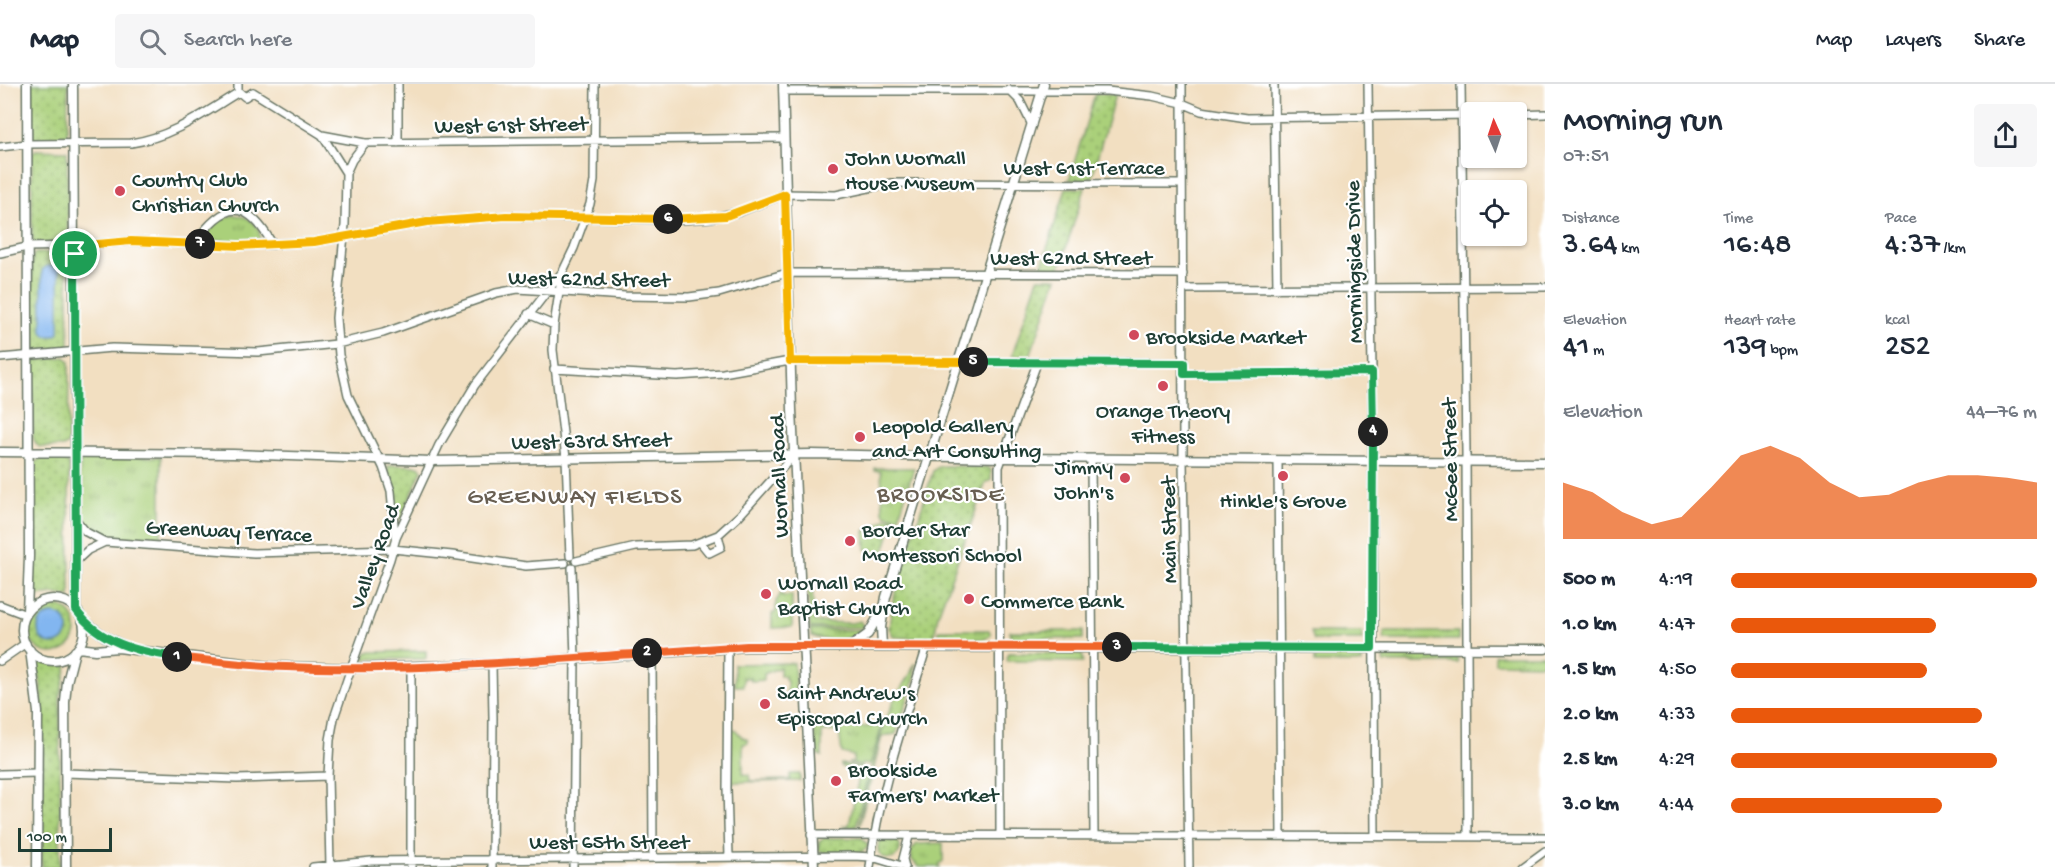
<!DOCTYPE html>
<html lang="en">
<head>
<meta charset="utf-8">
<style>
	:root { --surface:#fff; --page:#f6f6f7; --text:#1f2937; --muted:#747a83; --line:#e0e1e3; --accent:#ea580c }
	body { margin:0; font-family:"Gochi Hand",sans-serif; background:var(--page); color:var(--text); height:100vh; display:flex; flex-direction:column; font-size:22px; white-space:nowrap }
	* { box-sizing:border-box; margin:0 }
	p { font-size:20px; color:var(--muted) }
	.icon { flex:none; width:33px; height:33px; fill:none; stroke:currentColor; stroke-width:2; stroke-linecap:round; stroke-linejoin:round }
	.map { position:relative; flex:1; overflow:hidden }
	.drawer { display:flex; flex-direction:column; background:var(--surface); width:510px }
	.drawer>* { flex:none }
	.needle { width:39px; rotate:357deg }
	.fabs { position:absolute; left:1461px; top:18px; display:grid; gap:12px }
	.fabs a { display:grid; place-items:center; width:66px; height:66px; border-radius:6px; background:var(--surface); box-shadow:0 2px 4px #0004; font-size:30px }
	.scale { position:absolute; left:18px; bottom:15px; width:94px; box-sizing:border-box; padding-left:6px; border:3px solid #1f3d34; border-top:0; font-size:16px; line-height:21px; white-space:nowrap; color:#1f3d34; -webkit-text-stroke:4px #fff; paint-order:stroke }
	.pin { position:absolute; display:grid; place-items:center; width:51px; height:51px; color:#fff; margin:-26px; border:3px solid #fff; border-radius:50%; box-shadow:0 2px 6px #0007 }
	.km { position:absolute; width:30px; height:30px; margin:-15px; border-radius:50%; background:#222; color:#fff; font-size:16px; line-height:30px; text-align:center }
	.round { display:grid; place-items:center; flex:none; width:63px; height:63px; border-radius:6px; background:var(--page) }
	.headline { display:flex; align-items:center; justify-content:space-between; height:102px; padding:0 18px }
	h1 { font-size:33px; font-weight:600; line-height:45px }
	.figures { display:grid; grid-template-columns:repeat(3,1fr); gap:9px; height:102px; padding:6px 18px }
	.figures div { display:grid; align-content:center }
	.figures b { font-size:30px; font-weight:600 }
	.figures small { font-size:16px; font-weight:400 }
	.figures p { font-size:16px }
	.chart { height:168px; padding:12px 18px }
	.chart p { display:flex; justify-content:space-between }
	.chart svg { width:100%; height:108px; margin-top:6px; fill:var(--accent); opacity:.7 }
	ul { padding:0 18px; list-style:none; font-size:20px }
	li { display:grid; grid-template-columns:96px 72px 1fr; align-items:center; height:45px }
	li i { height:15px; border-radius:8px; background:var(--accent) }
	header { display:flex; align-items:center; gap:36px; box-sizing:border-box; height:84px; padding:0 30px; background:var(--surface); border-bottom:2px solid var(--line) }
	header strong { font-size:28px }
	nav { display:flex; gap:33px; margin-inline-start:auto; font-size:21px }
	.search { width:420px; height:54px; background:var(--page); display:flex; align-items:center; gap:15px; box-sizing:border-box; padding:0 21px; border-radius:6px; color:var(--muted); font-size:22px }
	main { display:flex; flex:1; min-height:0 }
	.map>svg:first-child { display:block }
	.grass { fill:url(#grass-tufts); stroke:#648657; stroke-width:1.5 }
	.park { fill:url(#park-dots); stroke:#648657; stroke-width:1.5 }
	.water { fill:#82b6f0; stroke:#507a92; stroke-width:1.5 }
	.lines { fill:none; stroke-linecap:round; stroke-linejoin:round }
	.minor-casing { stroke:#697665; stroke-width:10 }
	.major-casing { stroke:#697665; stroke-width:11 }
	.minor { stroke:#fff; stroke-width:7 }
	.major { stroke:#fff; stroke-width:8 }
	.split-1-casing { stroke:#fff; stroke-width:12 }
	.split-2-casing { stroke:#fff; stroke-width:12 }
	.split-3-casing { stroke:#fff; stroke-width:12 }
	.split-4-casing { stroke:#fff; stroke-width:12 }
	.split-5-casing { stroke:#fff; stroke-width:12 }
	.split-6-casing { stroke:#fff; stroke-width:12 }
	.split-7-casing { stroke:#fff; stroke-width:12 }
	.split-8-casing { stroke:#fff; stroke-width:12 }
	.split-1 { stroke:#22a559; stroke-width:8 }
	.split-2 { stroke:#f0652b; stroke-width:8 }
	.split-3 { stroke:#f0652b; stroke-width:8 }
	.split-4 { stroke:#22a559; stroke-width:8 }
	.split-5 { stroke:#22a559; stroke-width:8 }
	.split-6 { stroke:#f5b400; stroke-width:8 }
	.split-7 { stroke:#f5b400; stroke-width:8 }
	.split-8 { stroke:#f5b400; stroke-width:8 }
	.poi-dot { fill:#d1495b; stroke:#fff; stroke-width:2 }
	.labels { text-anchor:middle; stroke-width:4.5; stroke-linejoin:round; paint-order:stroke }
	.street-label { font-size:22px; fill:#1f3d34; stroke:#fff }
	.poi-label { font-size:22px; fill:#1f3d34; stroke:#fff; text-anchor:start }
	.neighbourhood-label { font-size:24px; letter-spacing:1.5px; fill:#685f52; stroke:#fff }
</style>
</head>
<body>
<header>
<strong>Map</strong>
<div class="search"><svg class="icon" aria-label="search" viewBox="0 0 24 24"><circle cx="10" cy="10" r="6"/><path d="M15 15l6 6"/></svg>Search here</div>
<nav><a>Map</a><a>Layers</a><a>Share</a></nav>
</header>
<main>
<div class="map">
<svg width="1545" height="783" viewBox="0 0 1545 783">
	<defs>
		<pattern id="grass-tufts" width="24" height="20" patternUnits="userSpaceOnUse" patternTransform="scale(1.5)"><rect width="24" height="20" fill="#aad07a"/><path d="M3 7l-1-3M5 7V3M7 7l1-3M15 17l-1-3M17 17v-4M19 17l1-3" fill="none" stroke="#8aaa65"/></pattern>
		<pattern id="park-dots" width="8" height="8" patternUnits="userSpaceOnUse" patternTransform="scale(1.5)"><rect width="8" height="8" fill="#aad07a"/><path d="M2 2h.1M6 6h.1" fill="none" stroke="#8aaa65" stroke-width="1.8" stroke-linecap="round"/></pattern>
	</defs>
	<rect width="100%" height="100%" fill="#fff"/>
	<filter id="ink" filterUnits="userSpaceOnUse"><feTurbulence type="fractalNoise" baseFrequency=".0167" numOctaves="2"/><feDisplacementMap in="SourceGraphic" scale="12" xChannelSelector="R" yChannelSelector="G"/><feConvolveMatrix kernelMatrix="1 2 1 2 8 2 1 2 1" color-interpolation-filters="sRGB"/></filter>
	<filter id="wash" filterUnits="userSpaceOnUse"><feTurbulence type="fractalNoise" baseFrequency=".008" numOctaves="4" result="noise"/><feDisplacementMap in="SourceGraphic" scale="24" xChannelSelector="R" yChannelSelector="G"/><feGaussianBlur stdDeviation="1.35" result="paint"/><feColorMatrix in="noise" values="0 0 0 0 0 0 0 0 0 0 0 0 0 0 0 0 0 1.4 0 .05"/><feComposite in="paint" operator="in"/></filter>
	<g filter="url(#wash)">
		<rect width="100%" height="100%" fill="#f2dfc1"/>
		<path class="grass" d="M235 131C249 132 263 142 259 158L241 159 209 156C207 141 221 133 235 131Z
			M84 373H161V457C140 456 88 459 80 434 76 419 80 394 80 378L81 375Z
			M875 384H914L899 433 886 431 883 427 881 387 875 386Z
			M808 500H812L814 535 815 538 852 539 860 537 864 543 810 544Z
			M780 510H782V513L792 511V543L772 544V530L776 528V517L779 513Z
			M810 546H865L867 547C853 556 827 558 812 552Z
			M939 546H989L991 551 985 555H942L939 552Z
			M1010 547H1083V555H1081L1013 554 1010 553Z
			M1311 548H1362V556H1314Z
			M1384 548H1458V556H1384Z
			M426 567V574L424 575H364L367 568Z
			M1008 569 1082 570 1083 578 1007 577Z
			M1315 571H1362V579H1315Z
			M1385 571H1457L1458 579H1384Z
			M1495 571H1545V580L1495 579Z
			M794 579 796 615 785 614V611L787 610V596H785V592H780V583L764 590V596L751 597V594H744L743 602H735L734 580Z
			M914 580H916L914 584 915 593 896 650 882 652 859 743C865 702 878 654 894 616 901 601 909 599 914 580Z
			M882 642 870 681 862 680 861 682 848 679H853L854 672 842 669 839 647 822 648V672L815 670 814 645Z
			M735 645 741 652 748 656V659L743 660V690L749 691 750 697 790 696V690H800V697L730 698 731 646Z
			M841 680 865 685 864 688 868 689 856 743H844L843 742 849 741 860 688 841 683Z
			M943 759V777L939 780 940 783H919L912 776 911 767 917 760Z"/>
		<path class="park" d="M31 0H68L67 56H33Z
			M1095 10 1115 11 1091 96H1069Z
			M35 66 67 67 68 155 66 159 35 160 32 156V70Z
			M1066 104H1085L1059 186 1040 187Z
			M35 169H65L67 171 69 260 66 264 36 267 32 263V174Z
			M1038 194H1057L1030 272H1012Z
			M65 273 69 277 68 360 63 363H40L37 361 33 354V278L37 276Z
			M42 374C53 374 65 371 69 382L70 513 56 510 35 512 33 510V384L35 378Z
			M394 381 419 382 422 386 400 436 397 435 395 409 388 389V382Z
			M945 382 988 383 991 386V397L986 398 938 531 934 553 930 555 894 553 889 544 893 517 933 387 938 383Z
			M888 434H895L882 473 866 465 865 447Z
			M28 545a24 24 0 1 1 48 0a24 24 0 1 1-48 0Z
			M39 578 65 579 67 581 60 612V783H42V613L40 594 36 581Z
			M878 764a11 11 0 1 1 22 0a11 11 0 1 1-22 0Z
			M825 754H862L868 761 867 764 860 769H823L819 765V758Z"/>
		<path class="water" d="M47 182H55L59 186V249L55 252H46L42 248V186Z
			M38 545a15 15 0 1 1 30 0a15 15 0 1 1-30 0Z"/>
	</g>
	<g filter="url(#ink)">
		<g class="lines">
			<g class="minor-casing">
				<path id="minor" d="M238 0V7L245 13 253 8
					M1182 0 1183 375 1189 783
					M1274 0 1277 205
					M1368 0 1372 288 1375 752
					M1461 0 1466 368 1468 752
					M1009 6 1020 17 1032 41
					M783 7H1107L1152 12 1182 19 1201 27 1247 34 1472 31
					M253 8 322 51 365 59 783 54
					M1516 31 1545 30
					M322 51 346 89 345 141 336 234 339 271 348 311 383 383 391 407 395 452
					M398 59V0
					M0 63 27 60 131 59C172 53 204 29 239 8
					M346 89 352 76 365 59
					M194 160C224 117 246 113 273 161
					M0 169 27 163 75 162 131 157 239 162 314 158 427 138 506 132 681 136 711 134 739 128 785 110 836 111 892 99 1182 100
					M562 189 554 241 553 266 566 374 570 472
					M1183 205 1545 203
					M528 230 554 241
					M0 274 112 264 258 268 337 260 383 249 496 209 518 205 625 212 689 213 719 209 787 189 1183 190
					M554 285 677 292 723 289 790 277 1184 279
					M1184 290 1372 288
					M1091 375 1094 751
					M1278 377 1281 752
					M76 436 86 448 105 458 254 469 393 465 452 471 526 482 565 479
					M701 459 709 469 721 463 718 451
					M76 477 88 466 105 458
					M576 477 636 463 692 461 718 451 739 432 794 371
					M572 484 575 574 573 783
					M0 521 26 531
					M728 564 727 704 729 773
					M652 569 653 774
					M0 577 26 559
					M492 580 493 634 492 783
					M65 689 237 695 328 692
					M0 690 38 689
					M811 751 1545 753
					M1000 751 999 383 1037 279
					M313 783 371 777 853 772 872 773 905 783
					M330 783 328 692 330 656 334 634 351 584 390 475 396 454 439 361 475 301 563 187 574 164 590 120 594 97 595 0
					M411 783V583
					M870 783C879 707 905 634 927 562
					M905 783 903 775 909 752
					M1523 783 1545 767"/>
			</g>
			<g class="major-casing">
				<path id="major" d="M27 0 29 472 27 528
					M73 0 76 526
					M783 0 792 326 814 783
					M0 368 233 370 431 377 811 370 1003 374 1545 378
					M22 546a31 31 0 1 1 62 0a31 31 0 1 1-62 0Z
					M82 535 104 552 126 563
					M853 561 868 550 881 528
					M882 562 881 543 886 513 1044 0
					M78 564 95 566 118 564 269 582 354 584 492 580 747 563 1545 565
					M30 566 38 628 37 783
					M66 783 65 618 67 598 75 567"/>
			</g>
			<use href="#minor" class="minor"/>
			<use href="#major" class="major"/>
		</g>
	</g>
	<g class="lines" filter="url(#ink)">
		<g class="split-1-casing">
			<path id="split-1" d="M75 170 76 526C100 559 138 568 177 573"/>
		</g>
		<g class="split-2-casing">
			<path id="split-2" d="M177 573C213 577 249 582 286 583 406 588 527 577 647 569"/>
		</g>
		<g class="split-3-casing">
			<path id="split-3" d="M647 569 747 562H802L1117 563"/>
		</g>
		<g class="split-4-casing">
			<path id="split-4" d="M1117 563 1372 564 1373 348"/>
		</g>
		<g class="split-5-casing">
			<path id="split-5" d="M973 278 1184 279V290L1372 288 1373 348"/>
		</g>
		<g class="split-6-casing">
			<path id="split-6" d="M668 135 726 132 785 110 790 277 973 278"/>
		</g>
		<g class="split-7-casing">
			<path id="split-7" d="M200 160 239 162 314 158 427 138 506 132 668 135"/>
		</g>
		<g class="split-8-casing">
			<path id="split-8" d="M75 170V162L131 157 200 160"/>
		</g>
		<use href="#split-1" class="split-1"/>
		<use href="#split-2" class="split-2"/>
		<use href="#split-3" class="split-3"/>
		<use href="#split-4" class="split-4"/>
		<use href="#split-5" class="split-5"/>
		<use href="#split-6" class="split-6"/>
		<use href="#split-7" class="split-7"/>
		<use href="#split-8" class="split-8"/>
	</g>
	<g class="poi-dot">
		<circle cx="833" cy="85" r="6"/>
		<circle cx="120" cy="107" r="6"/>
		<circle cx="1134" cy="251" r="6"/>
		<circle cx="1163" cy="302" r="6"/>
		<circle cx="860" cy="353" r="6"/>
		<circle cx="1283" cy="392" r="6"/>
		<circle cx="1125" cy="394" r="6"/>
		<circle cx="850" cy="457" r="6"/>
		<circle cx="766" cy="510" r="6"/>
		<circle cx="969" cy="515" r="6"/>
		<circle cx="765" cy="620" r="6"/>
		<circle cx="836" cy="697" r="6"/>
	</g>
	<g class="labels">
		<g class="street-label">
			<text transform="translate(511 39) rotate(-1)" y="8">West 61st Street</text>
			<text x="1084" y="90">West 61st Terrace</text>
			<text x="1071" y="180">West 62nd Street</text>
			<text transform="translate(1352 178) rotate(-91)" y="8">Morningside Drive</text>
			<text transform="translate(589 193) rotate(1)" y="8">West 62nd Street</text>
			<text transform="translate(591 355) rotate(-1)" y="8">West 63rd Street</text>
			<text transform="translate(1448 376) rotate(-91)" y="8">McGee Street</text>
			<text transform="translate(777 392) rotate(-92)" y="8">Wornall Road</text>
			<text transform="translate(229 445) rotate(3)" y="8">Greenway Terrace</text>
			<text transform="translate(1167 446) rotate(-91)" y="8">Main Street</text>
			<text transform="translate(373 472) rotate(-70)" y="8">Valley Road</text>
			<text x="609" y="764">West 65th Street</text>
		</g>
		<g class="poi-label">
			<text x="845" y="80">John Wornall<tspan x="845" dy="25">House Museum</tspan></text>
			<text x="132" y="102">Country Club<tspan x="132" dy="25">Christian Church</tspan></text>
			<text x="1146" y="259">Brookside Market</text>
			<text x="1163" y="333" text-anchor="middle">Orange Theory<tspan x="1163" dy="25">Fitness</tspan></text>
			<text x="872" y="348">Leopold Gallery<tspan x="872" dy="25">and Art Consulting</tspan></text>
			<text x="1113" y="389" text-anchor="end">Jimmy<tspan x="1113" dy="25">John's</tspan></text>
			<text x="1283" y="423" text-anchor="middle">Hinkle's Grove</text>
			<text x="862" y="452">Border Star<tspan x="862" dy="25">Montessori School</tspan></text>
			<text x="778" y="505">Wornall Road<tspan x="778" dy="25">Baptist Church</tspan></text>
			<text x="981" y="523">Commerce Bank</text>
			<text x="777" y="615">Saint Andrew's<tspan x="777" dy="25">Episcopal Church</tspan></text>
			<text x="848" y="692">Brookside<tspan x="848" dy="25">Farmers' Market</tspan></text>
		</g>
		<g class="neighbourhood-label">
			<text x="941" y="417">BROOKSIDE</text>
			<text x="575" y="419">GREENWAY FIELDS</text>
		</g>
	</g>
</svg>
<div class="fabs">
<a><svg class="needle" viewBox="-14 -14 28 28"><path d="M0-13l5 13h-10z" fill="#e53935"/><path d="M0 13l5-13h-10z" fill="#747a83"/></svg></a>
<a><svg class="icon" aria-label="locate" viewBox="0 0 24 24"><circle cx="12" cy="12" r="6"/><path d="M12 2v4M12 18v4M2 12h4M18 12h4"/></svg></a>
</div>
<div class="scale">100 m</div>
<div class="pin" style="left:75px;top:170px;background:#1e9e55"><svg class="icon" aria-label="arrive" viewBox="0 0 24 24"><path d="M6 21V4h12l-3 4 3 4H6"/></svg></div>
<b class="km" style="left:177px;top:573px">1</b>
<b class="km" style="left:647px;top:569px">2</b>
<b class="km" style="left:1117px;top:563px">3</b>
<b class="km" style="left:1373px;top:348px">4</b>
<b class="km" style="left:973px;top:278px">5</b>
<b class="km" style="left:668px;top:135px">6</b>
<b class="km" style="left:200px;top:160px">7</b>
</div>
<section class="drawer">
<div class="headline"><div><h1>Morning run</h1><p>07:51</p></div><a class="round"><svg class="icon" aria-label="share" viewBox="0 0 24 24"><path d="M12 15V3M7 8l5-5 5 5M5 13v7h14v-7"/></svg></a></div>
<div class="figures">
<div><p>Distance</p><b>3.64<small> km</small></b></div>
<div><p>Time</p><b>16:48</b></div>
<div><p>Pace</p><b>4:37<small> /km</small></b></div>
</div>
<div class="figures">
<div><p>Elevation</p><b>41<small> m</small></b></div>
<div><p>Heart rate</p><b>139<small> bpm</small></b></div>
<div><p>kcal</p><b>252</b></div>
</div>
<div class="chart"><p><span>Elevation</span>44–76 m</p>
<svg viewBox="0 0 160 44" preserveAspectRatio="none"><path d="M0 44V21L10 25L20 33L30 38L40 35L50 23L60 10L70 6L80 11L90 21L100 27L110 26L120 21L130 18L140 18L150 19L160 21V44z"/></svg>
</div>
<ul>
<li><b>500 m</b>4:19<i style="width:100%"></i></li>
<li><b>1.0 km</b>4:47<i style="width:67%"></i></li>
<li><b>1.5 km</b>4:50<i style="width:64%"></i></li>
<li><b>2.0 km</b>4:33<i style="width:82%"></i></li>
<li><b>2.5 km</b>4:29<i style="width:87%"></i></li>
<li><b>3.0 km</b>4:44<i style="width:69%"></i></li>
</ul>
</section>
</main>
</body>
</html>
